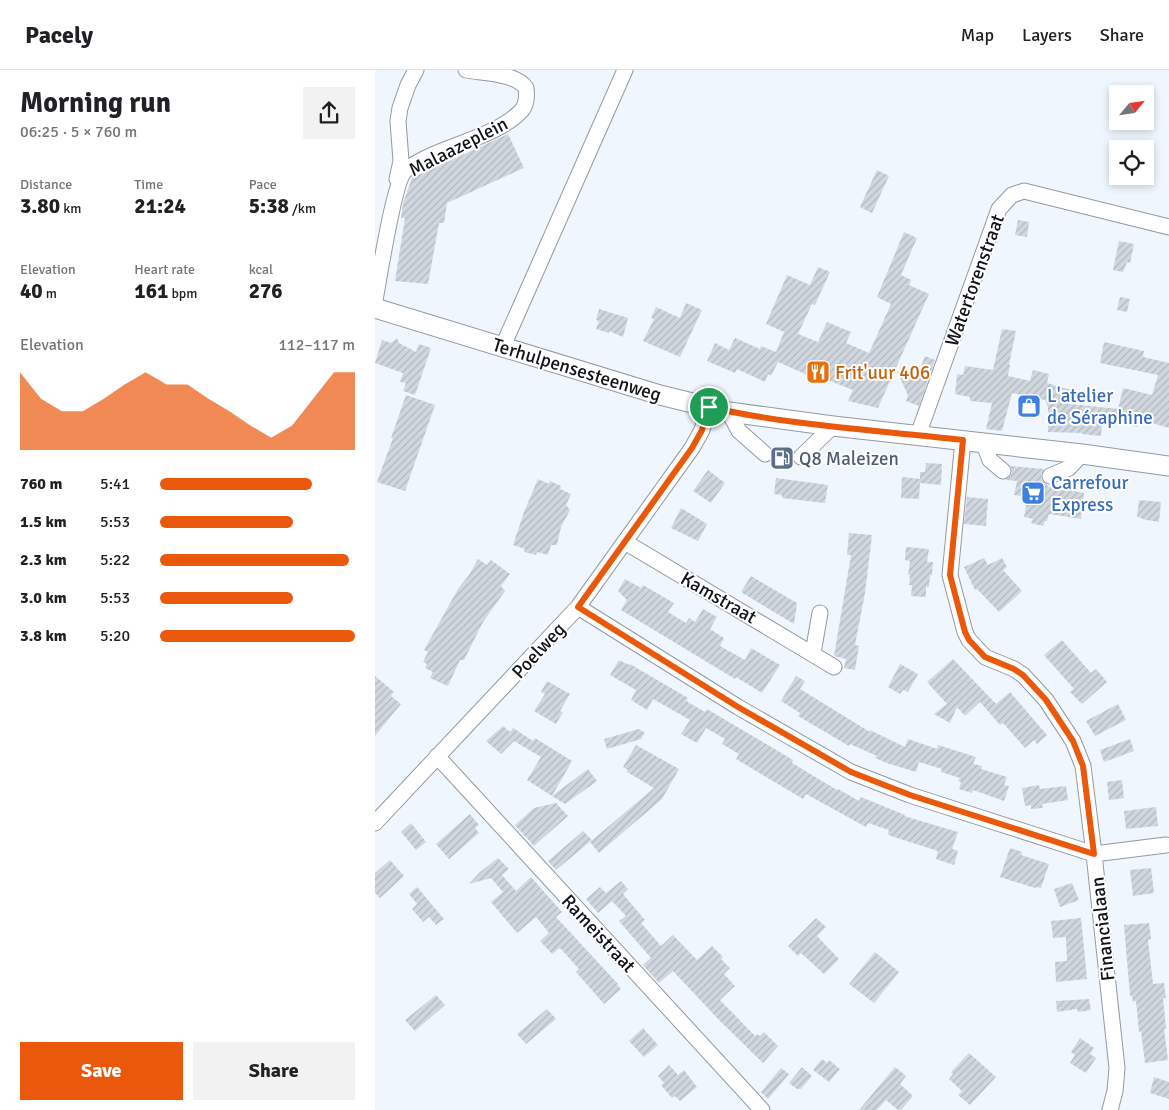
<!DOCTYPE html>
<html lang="en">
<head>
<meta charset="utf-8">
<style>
	:root { --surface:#fff; --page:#f2f2f2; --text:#202124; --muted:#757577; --line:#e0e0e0; --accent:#ea580c }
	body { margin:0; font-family:Signika,sans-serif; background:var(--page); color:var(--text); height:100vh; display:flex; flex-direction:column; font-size:19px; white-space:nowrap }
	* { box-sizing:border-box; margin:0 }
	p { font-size:16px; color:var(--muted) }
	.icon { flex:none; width:28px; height:28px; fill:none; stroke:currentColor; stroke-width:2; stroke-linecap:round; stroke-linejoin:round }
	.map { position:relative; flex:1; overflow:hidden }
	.side { display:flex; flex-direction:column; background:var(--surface); width:375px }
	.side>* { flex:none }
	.needle { width:32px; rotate:61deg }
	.tools { position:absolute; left:734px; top:15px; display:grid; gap:10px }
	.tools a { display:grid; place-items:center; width:45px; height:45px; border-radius:0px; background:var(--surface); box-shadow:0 2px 8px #0003; font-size:25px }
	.pin { position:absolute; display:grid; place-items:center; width:42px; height:42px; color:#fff; margin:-21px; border:2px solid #fff; border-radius:50%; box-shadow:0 1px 5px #0007 }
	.round { display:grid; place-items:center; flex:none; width:52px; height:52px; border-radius:0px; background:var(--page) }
	.summary { display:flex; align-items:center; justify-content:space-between; height:85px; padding:0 20px }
	h1 { font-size:28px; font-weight:700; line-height:38px }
	.stats { display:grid; grid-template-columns:repeat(3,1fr); gap:8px; height:85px; padding:5px 20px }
	.stats div { display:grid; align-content:center }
	.stats b { font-size:21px; font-weight:700 }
	.stats small { font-size:14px; font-weight:400 }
	.stats p { font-size:14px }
	.chart { height:140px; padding:10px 20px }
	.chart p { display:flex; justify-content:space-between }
	.chart svg { width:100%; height:90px; margin-top:5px; fill:var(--accent); opacity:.7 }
	.primary-button { display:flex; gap:10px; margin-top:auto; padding:10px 20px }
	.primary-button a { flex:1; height:58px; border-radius:0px; background:var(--accent); color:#fff; font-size:20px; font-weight:700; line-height:58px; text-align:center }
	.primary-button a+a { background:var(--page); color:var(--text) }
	ul { padding:0 20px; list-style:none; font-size:16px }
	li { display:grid; grid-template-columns:80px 60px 1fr; align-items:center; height:38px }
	li i { height:12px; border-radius:6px; background:var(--accent) }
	header { display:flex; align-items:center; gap:30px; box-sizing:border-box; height:70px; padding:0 25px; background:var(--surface); border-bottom:1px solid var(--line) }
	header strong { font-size:24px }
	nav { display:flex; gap:28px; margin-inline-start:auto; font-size:18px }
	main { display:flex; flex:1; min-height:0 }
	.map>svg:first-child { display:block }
	.building { fill:url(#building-hatch) }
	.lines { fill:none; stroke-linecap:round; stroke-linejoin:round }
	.minor-casing { stroke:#9399a0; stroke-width:17 }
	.major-casing { stroke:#9399a0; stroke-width:21 }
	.minor { stroke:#fff; stroke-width:15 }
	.major { stroke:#fff; stroke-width:19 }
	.route-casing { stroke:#fff; stroke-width:10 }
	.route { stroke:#ea580c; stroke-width:6 }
	.labels { text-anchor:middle; stroke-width:4; stroke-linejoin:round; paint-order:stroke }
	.street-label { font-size:19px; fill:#111316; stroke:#fff }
	.food-label { font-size:19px; fill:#c56008; stroke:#fff; text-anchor:start }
	.shop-label { font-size:19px; fill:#366cbe; stroke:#fff; text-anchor:start }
	.service-label { font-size:19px; fill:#4e5e75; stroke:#fff; text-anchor:start }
</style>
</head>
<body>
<header>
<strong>Pacely</strong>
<nav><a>Map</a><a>Layers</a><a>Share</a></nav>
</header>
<main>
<section class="side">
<div class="summary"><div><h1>Morning run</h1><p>06:25 · 5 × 760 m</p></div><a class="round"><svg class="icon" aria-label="share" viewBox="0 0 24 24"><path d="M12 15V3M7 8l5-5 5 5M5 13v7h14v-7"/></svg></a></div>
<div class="stats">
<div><p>Distance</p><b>3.80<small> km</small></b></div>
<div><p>Time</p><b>21:24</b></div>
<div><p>Pace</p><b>5:38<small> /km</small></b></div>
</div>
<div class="stats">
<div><p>Elevation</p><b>40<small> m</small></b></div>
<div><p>Heart rate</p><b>161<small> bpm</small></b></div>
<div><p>kcal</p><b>276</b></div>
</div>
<div class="chart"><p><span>Elevation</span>112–117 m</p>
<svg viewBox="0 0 160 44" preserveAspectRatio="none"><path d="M0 44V6L10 19L20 25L30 25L40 19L50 12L60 6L70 12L80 12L90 19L100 25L110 32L120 38L130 32L140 19L150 6L160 6V44z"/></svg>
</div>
<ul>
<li><b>760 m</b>5:41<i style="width:78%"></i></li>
<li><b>1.5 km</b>5:53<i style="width:68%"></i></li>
<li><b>2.3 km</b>5:22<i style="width:97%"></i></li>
<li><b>3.0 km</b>5:53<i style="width:68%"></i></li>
<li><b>3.8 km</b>5:20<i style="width:100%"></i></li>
</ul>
<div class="primary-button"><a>Save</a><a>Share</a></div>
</section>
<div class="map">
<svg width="794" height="1040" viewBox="0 0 794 1040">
	<defs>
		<pattern id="building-hatch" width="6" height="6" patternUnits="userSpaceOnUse" patternTransform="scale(1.25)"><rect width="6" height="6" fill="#d1d7df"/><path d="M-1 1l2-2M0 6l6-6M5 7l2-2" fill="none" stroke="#b2b8bf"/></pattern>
	</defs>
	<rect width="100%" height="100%" fill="#eff6fd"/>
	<path class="building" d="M133 64 149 98 72 133 69 153H64L53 214 20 211 30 148H26L28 133 37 108Z
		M502 100 514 106 497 143 485 137Z
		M643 150 654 152 652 167 640 165Z
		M529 162 542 168 526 205 536 210 534 215 554 224 503 338 473 331 478 320 450 309 446 311 403 292 396 306 393 304 390 312 362 299 360 303 332 291 340 273 354 280 360 268 385 279 386 276 401 282 409 262 391 254 412 205 435 215 443 197 455 202 440 235 437 234 423 264 443 272 452 252 476 262 471 273 494 283 516 234 502 227Z
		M744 171 759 174 755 193 752 192 748 202 738 200Z
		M745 227 755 229 752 242 742 240Z
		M311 233 327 240 305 287 268 271 279 249 276 248 281 237 305 248Z
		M224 239 253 248 248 267 234 261V263L221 259 224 251 221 250Z
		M627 259 641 261 634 294 635 295 633 306 655 311 658 300 674 304 672 313 696 320 695 334 743 339 748 318 777 325 783 305 725 293 729 272 769 281 768 287 794 293V358L764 349 762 357 728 349 726 366 707 364V363L673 362V337L670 330 637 323 627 361 611 359 617 333 595 331V327L580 324 582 304 588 305 590 296 618 300Z
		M22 268 24 273 41 282 44 274 56 278 40 325 28 321 31 313 25 312 28 303 0 293 7 270 16 273Z
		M550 286 560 290 544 336 531 331 533 325 522 302 541 309Z
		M31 325 60 335 30 421 2 412 18 368H16Z
		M551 393 567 394 566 415 545 413 544 429 526 428 527 407 545 409V402H550Z
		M636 396 669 399 666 404V409L674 417 709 423 706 449 674 444 672 451H670L668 456 656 453 658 449 649 447 653 427 639 425 642 411 631 410 635 407 637 403Z
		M333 400 350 413 336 433 318 421Z
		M401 408 453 415 450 433 407 428V425L399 424Z
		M163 409 174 414 175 411 186 416 185 419 196 424 191 435 195 440 186 457 182 475H176L173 485 162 482 161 485 149 482 150 479 138 475 149 442Z
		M592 427 613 429 611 456 589 454Z
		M764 430 786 432 784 452 767 449V448L762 447Z
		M306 438 332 454 323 471 296 458Z
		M474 463 497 465 490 523 480 575 484 576 480 600 469 598 471 589 459 586 476 485H472Z
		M531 477 554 479 552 492H558L557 505H555L554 517H551V527L536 526 537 515H534L535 505H533L535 491 530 490Z
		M609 488 613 495 627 488 632 497 628 500 647 521 624 542 602 519 600 520 589 497Z
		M103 489 112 495 116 490 135 504 126 516 130 521 108 552 89 590H85L73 616 55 608 58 602 50 598 52 594 48 592 53 582 49 580 83 519 94 505Z
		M376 506 422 533 419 554 366 522Z
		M250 509 266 518 268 515 299 533 293 542 311 553 314 548 320 552 328 539 342 547 335 559 349 568 345 576 370 590 376 578 405 595 387 623 361 607 360 609 246 540 252 530 243 521Z
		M687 570 716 603 721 599 732 612 707 634 695 622 699 619 669 585Z
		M578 589 621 634 635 622 672 665 662 674 659 670 650 678 628 653 625 655 605 632 590 646 582 637 575 653 559 644 572 634 552 612Z
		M244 590 254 595 255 594 313 628 311 631 330 642 332 639 418 690 417 693 462 720 463 719 484 731 486 727 530 745 529 746 583 762 577 779 583 781 579 795 561 789 563 781 513 765 514 760 493 753 491 757 431 724 428 729 361 689 364 684 347 674 350 669 331 658 322 673 306 664 315 650 278 629 272 640 256 630 261 620 235 605Z
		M525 594 543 604 533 622 528 620 525 624 513 617Z
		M0 606 19 622 16 626 26 634 0 666Z
		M421 606 430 611 425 619 495 662V660L530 677 533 669 562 679 563 675 601 687 598 694 607 696 606 699 632 707 629 715 634 716 629 731 598 720 597 723 584 719 586 712 583 711 585 708 566 702 567 699 544 692 541 702 512 693 500 688 502 686 475 674 474 676 423 646 425 643 406 631Z
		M172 611 195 624 185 641 188 642 181 654 159 641 170 624 166 622Z
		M743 634 751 650 720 666 711 651Z
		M128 656 135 662 138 658 158 671 160 668 197 691 177 726 152 710 166 687 139 671 126 684 111 671Z
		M264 659 270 663 266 669 232 679 229 669Z
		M755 669 759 681 729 692 725 680Z
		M261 675 304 699 287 729 224 783 215 772 279 718 252 702 253 700 248 697Z
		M213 699 222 711 190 734 177 726Z
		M747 710 749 728 734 730 732 712Z
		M664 715 665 719 691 716 693 730 667 734 668 738 656 739V735L650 736 647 718Z
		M181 733 193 746 159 776 140 755 159 738Z
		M781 737 783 756 751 759 749 741Z
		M95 744 104 755 100 758 104 763 74 789 61 774Z
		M36 753 51 772 41 780 26 762Z
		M208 761 217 770 181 800 173 791Z
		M635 778 647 782 646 785 674 794 666 818 661 817 660 818 625 807Z
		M123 788 134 799 127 805 141 821 156 807 187 842 181 847 243 914 242 915 246 919 229 934 201 902 204 899 185 878 177 884 165 871 174 863 161 847 142 863 116 832 128 822 116 808 94 814 105 802Z
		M15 790 29 806 5 828 0 823V803Z
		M776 798 779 823 758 826 755 800Z
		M246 811 253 819 248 824 270 850 266 853 286 876 298 865 322 890 337 876 348 887 346 889 355 898 349 904 360 916 345 930 380 966 382 964 385 966 389 962 403 976 388 993 345 951 298 901 284 913 268 895 276 888 244 851 251 846 237 831 223 843 211 829 225 817 231 823Z
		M697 813 704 830 685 837 679 819Z
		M42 817 69 849 61 855 54 847 48 852 37 839 42 834 34 824Z
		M441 848 451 857 442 866 464 889 449 904 426 883 423 886 413 876Z
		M706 848 712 909 681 912 680 892 692 891 691 867 678 868 676 851Z
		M774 853 776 869 773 870 778 914 789 913 791 928H788L791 958 789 959 793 990 770 993 766 961 764 962 761 931 758 932 757 926H755L749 855Z
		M500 882 524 902 499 933 474 914Z
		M61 925 70 935 40 961 30 950Z
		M714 929 716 940 703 942 702 939 682 942 681 931Z
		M172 939 181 949 151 974 142 964Z
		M268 958 283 975 269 987 254 971Z
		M705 968 719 978 715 984 721 988 711 1003 695 993 700 985 696 982Z
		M594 983 621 1007 595 1035 583 1025 587 1021 574 1009 578 1004 576 1002Z
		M447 989 452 993 454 990 465 999 454 1012 438 1000Z
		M294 995 303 1005 309 1000 322 1017 305 1031 300 1026 297 1028 286 1015 289 1013 283 1006Z
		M427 997 437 1006 426 1019H422L414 1013Z
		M520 997 531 1006 525 1014 538 1026 526 1040H523L511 1030 502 1040H484Z
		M406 998 414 1004 393 1029 386 1022Z
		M779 1007 794 1012V1029L775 1023Z"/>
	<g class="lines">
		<g class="minor-casing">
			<path id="minor" d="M22 109 26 91 23 51 25 38 33 15 41 0
				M0 230C4 210 19 109 31 100 61 76 121 69 147 40 152 34 152 26 151 18 141 3 108 3 91 0
				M128 276 250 0
				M354 342 364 361 390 384
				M543 365 624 139 637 125 649 121 794 157
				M588 371 575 505 590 562 594 570 610 587 639 599 648 605 671 630 698 671 708 696 719 784 742 998 740 1021 735 1040
				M609 374 615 390 628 401
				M426 387 458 356
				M675 406 694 398 707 384
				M250 472 459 597
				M203 537 363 637 476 702 535 725 719 784 791 775
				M438 583 445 543
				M62 686 387 1040
				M0 753 203 537 317 378 327 360 334 337"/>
		</g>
		<g class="major-casing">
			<path id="major" d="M0 238 285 325 354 342 458 356 707 384 794 396"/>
		</g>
		<use href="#minor" class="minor"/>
		<use href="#major" class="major"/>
	</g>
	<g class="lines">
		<g class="route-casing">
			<path id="route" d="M334 337C417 356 503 360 588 370L575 505 590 562 594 570 610 587 639 599 648 605 671 630 698 671 708 696 719 784 535 725 476 702 363 637 203 537 317 378 327 360Z"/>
		</g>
		<use href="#route" class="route"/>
	</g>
	<defs>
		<g id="restaurant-square" transform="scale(1.25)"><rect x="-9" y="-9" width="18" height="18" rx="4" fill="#e8710a" stroke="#fff"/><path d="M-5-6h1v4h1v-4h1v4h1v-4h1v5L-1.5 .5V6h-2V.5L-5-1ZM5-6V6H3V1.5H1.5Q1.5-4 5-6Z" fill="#fff"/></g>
		<g id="shop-square" transform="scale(1.25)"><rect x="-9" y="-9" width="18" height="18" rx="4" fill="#3f7fe0" stroke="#fff"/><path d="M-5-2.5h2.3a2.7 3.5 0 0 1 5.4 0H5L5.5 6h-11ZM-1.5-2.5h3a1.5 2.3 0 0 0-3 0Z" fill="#fff"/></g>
		<g id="fuel-square" transform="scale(1.25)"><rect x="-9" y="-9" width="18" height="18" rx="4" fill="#5c6f8a" stroke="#fff"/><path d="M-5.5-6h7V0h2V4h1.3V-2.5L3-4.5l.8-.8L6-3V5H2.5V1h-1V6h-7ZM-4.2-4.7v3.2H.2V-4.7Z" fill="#fff"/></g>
		<g id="supermarket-square" transform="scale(1.25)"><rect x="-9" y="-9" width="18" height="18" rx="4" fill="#3f7fe0" stroke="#fff"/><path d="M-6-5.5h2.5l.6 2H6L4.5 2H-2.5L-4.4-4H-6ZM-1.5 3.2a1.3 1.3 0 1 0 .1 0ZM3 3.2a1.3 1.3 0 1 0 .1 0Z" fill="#fff"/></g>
	</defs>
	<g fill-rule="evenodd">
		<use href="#restaurant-square" x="443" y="302"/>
		<use href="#shop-square" x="654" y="336"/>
		<use href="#fuel-square" x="407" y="388"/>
		<use href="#supermarket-square" x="658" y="423"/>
	</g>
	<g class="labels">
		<g class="street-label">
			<text transform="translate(83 76) rotate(-27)" y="7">Malaazeplein</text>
			<text transform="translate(599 210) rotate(-70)" y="7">Watertorenstraat</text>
			<text transform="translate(202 299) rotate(17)" y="7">Terhulpensesteenweg</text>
			<text transform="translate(344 527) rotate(30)" y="7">Kamstraat</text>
			<text transform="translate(163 580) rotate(-47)" y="7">Poelweg</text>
			<text transform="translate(727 859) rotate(-96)" y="7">Financialaan</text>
			<text transform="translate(224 863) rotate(47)" y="7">Rameistraat</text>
		</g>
		<g class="food-label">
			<text x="460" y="309">Frit'uur 406</text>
		</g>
		<g class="shop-label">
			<text x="672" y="332">L'atelier<tspan x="672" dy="22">de Séraphine</tspan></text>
			<text x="676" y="419">Carrefour<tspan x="676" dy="22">Express</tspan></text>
		</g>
		<g class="service-label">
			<text x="424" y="395">Q8 Maleizen</text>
		</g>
	</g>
</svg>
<div class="tools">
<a><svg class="needle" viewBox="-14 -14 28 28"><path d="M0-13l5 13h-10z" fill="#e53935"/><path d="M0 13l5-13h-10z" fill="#757577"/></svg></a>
<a><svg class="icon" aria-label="locate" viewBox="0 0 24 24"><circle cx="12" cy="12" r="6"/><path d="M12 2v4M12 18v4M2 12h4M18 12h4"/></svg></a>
</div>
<div class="pin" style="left:334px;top:337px;background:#1e9e55"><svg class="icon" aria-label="arrive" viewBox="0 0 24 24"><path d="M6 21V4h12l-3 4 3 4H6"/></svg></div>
</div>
</main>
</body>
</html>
